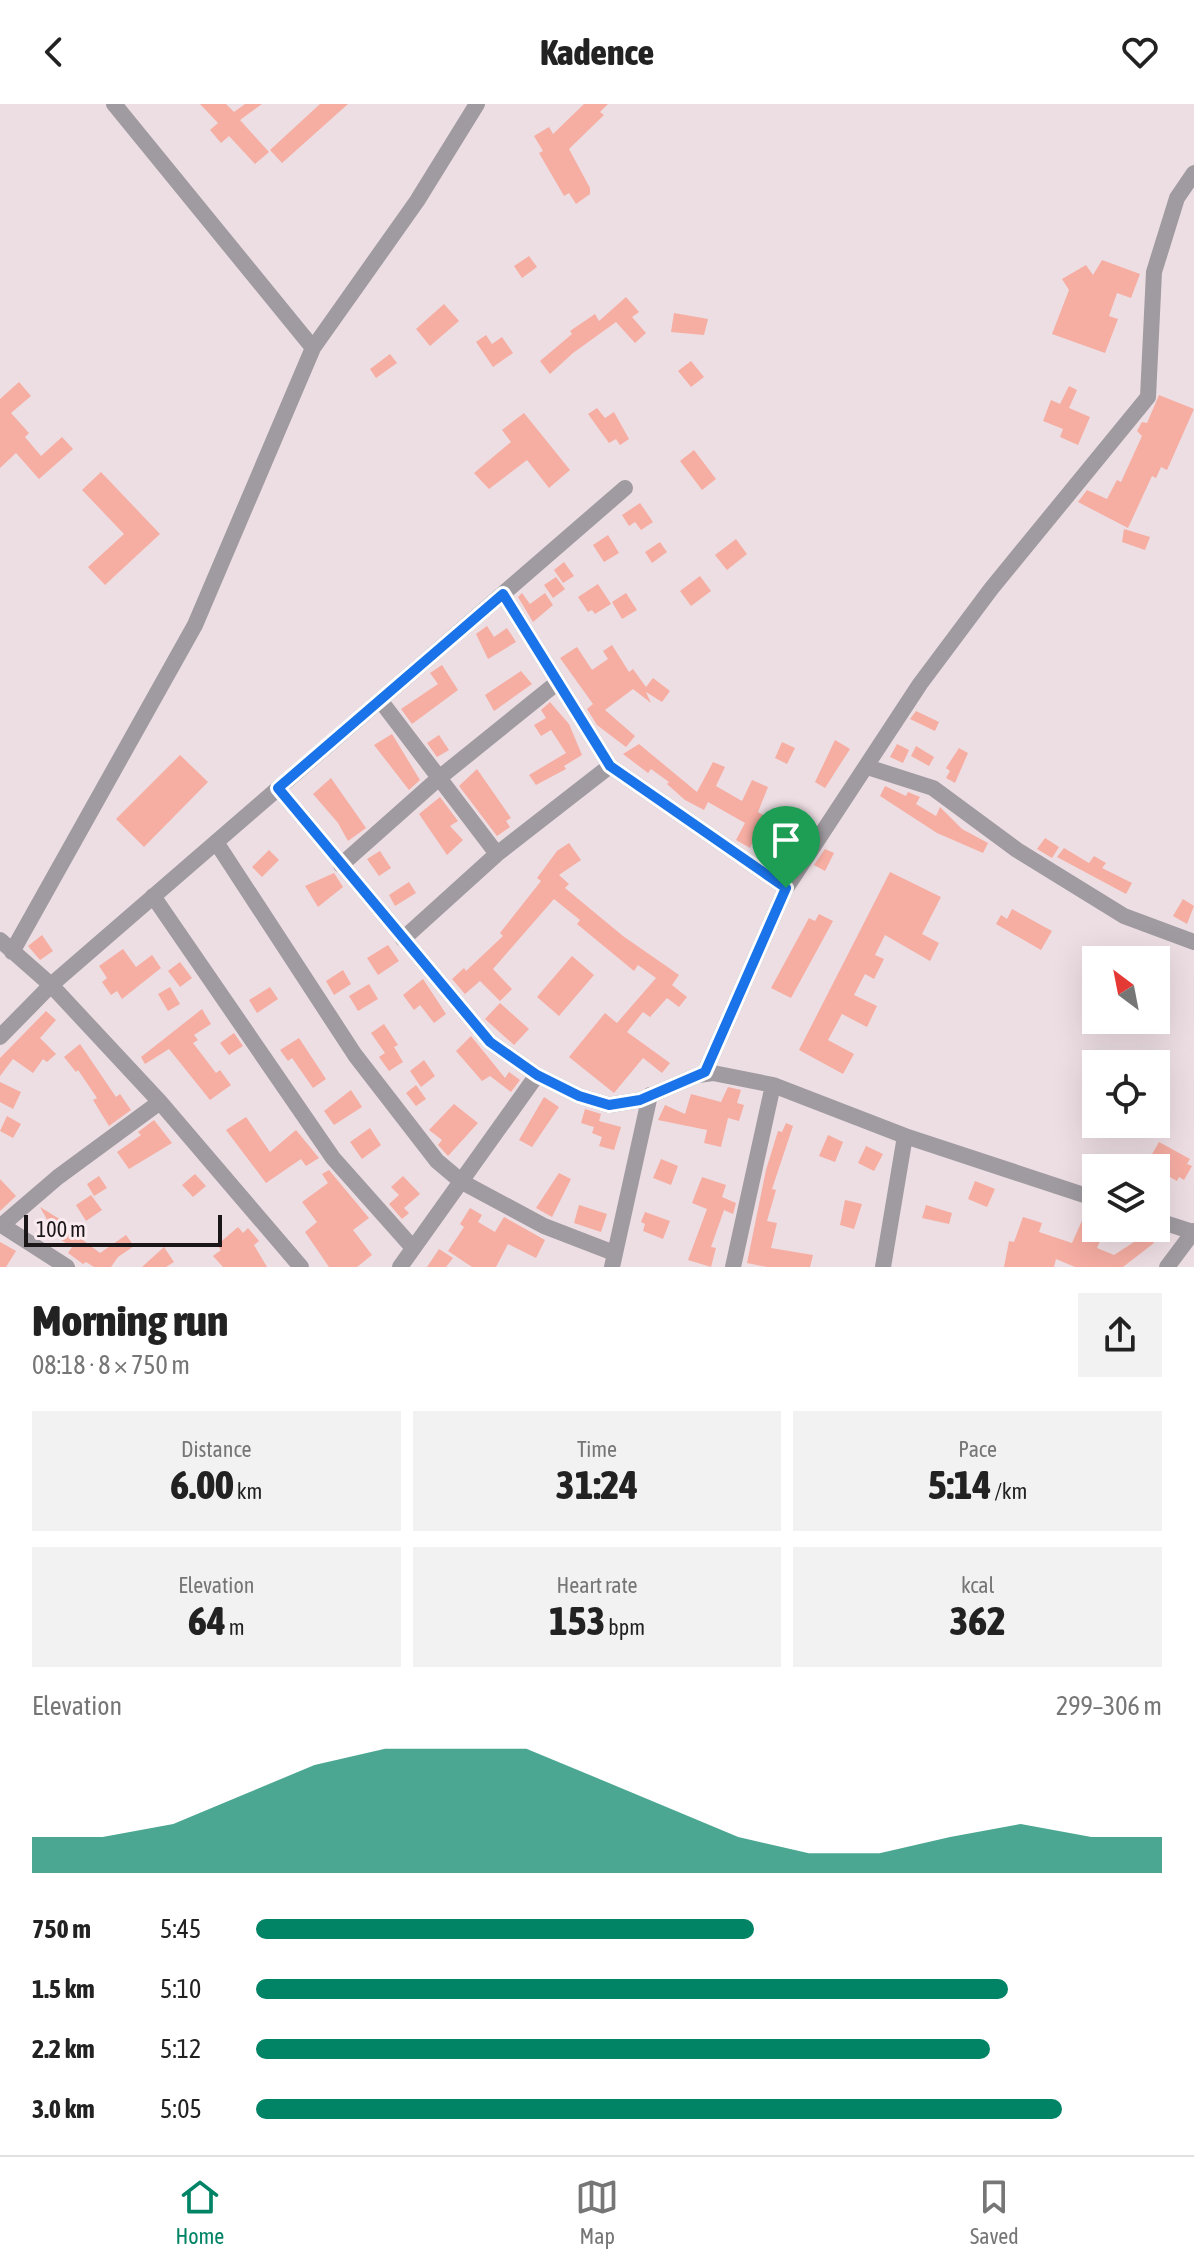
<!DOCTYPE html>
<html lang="en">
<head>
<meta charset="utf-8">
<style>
	:root { --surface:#fff; --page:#f2f2f2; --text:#222; --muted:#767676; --line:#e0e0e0; --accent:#018365 }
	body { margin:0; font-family:"Asap Condensed",sans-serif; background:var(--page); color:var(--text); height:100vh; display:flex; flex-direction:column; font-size:30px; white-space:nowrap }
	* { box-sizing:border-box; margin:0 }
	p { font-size:26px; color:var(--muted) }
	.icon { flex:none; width:44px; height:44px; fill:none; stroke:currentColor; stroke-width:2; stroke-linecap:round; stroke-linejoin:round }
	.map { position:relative; height:1163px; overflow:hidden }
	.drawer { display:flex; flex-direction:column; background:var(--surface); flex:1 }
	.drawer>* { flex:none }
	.needle { width:52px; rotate:328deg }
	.fabs { position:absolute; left:1082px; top:842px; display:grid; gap:16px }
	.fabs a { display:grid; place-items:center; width:88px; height:88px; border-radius:0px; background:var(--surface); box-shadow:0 8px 32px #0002; font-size:40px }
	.scale { position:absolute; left:24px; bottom:20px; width:198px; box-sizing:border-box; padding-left:8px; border:4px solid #1b1617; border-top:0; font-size:22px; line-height:28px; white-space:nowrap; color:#1b1617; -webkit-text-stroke:6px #faebf0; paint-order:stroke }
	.pin { position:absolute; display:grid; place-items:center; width:68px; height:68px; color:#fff; margin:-82px -34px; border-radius:50% 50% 50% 0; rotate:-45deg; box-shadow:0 0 8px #0007 }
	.pin .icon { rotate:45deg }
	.round { display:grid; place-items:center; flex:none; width:84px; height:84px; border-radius:0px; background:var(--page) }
	.head { display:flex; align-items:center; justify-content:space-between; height:136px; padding:0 32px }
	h1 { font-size:44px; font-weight:800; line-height:60px }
	.metrics { display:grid; grid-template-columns:repeat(3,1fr); gap:12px; height:136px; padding:8px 32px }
	.metrics div { display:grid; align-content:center; border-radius:0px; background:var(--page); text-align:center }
	.metrics b { font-size:40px; font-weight:800 }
	.metrics small { font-size:22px; font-weight:400 }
	.metrics p { font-size:22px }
	.chart { height:224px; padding:16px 32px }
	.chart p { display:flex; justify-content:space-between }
	.chart svg { width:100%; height:144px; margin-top:8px; fill:var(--accent); opacity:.7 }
	ul { padding:0 32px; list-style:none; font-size:26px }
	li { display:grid; grid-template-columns:128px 96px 1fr; align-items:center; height:60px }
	li i { height:20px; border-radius:10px; background:var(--accent) }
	header { display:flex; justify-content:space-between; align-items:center; height:104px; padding:0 32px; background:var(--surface); font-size:36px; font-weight:800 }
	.tabs { display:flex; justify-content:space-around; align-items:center; height:112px; border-top:2px solid var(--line); background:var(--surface); font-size:22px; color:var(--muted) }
	.tabs a { display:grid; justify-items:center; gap:4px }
	.tabs .active { color:var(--accent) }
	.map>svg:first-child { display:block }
	.building { fill:#f6ada2 }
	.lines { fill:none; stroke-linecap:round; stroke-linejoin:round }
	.minor { stroke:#9f9ba0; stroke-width:16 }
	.route-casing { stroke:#fff; stroke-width:16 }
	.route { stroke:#1a73e8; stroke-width:10 }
</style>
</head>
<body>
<header><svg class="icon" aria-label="back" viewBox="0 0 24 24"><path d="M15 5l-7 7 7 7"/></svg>Kadence<svg class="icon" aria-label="heart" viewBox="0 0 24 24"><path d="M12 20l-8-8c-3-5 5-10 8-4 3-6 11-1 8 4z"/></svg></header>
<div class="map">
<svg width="1194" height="1163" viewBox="0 0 1194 1163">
	<rect width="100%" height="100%" fill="#eddee3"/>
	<path class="building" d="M200 0H226L234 8 245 0H262L240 16 269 48 255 60 229 32 221 39 210 26 218 19Z
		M320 0H348L282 59 270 46Z
		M584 0H608L600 8 604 11 569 45 590 84V90L576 100 569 89 564 92 539 49 543 47 534 32 549 23 553 30Z
		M529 152 537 163 522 174 514 162Z
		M1102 156 1140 170 1131 194 1117 189 1109 212 1118 215 1105 249 1052 230 1069 186 1062 175 1086 161 1093 171Z
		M626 193 639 208 632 213 646 229 635 239 616 218 573 249 550 270 540 257 572 230 570 227 595 210 599 217Z
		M444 200 459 217 430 242 416 225Z
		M674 209 708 215 704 231 671 228Z
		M486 231 492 240 502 233 513 249 493 263 476 238Z
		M390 250 397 259 376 274 370 265Z
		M691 257 704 273 691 283 678 267Z
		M19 278 31 292 11 309 29 329 25 333 41 352 62 333 73 345 39 375 16 349 0 364V295Z
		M1069 282 1077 286 1069 304 1090 313 1078 341 1060 333 1063 325 1043 317 1051 296 1060 300Z
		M1159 291 1194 305 1167 366 1161 363 1156 374 1152 372 1128 424 1078 398 1087 386 1107 395 1117 376 1121 378 1142 332 1137 327 1142 318 1147 319Z
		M597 304 605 314 614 308 629 335 620 341 616 335 609 339 588 310Z
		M524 309 570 366 549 384 527 356 489 385 474 369 511 338 502 326Z
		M694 346 716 375 702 386 680 357Z
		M101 368 160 430 105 481 88 463 124 430 82 386Z
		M640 399 653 418 641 426 635 418 629 422 622 411Z
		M1124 425 1150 433 1145 446 1122 438Z
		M608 431 619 449 604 458 593 441Z
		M736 435 747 450 727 466 715 451Z
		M660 438 667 448 652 459 645 448Z
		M564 458 574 472 563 479 554 466Z
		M700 472 711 487 691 502 680 487Z
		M556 473 565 485 553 494 544 481Z
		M598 480 611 500 595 510 592 506 588 508 578 493Z
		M522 489 530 500 545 489 553 501 533 518 518 493Z
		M626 489 637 506 622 515 612 498Z
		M487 522 494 533 507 524 516 538 488 555 476 530Z
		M612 541 629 568 633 565 646 583 653 574 670 587 662 598 646 588 651 599 633 585 605 606 635 632 626 643 597 621 587 605 593 600 560 554 577 543 592 566 608 555 603 547Z
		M442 561 458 586 412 620 401 605 438 580 430 569Z
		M521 567 532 580 494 607 485 591Z
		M550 598 569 620 582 651 564 662 566 665 536 681 529 671 566 649 551 626 541 632 534 621 546 614 541 606Z
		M916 607 939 618 935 627 910 615Z
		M392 630 420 676 409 686 374 641Z
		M439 631 449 646 437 653 427 639Z
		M835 636 850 645 825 684 815 678Z
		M782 638 795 644 787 660 775 654Z
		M639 640 697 688 713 658 725 663 716 682 742 697 752 676 768 683 758 708 770 715 768 718 774 724 793 734 787 745 758 728 750 744 736 736 745 719 708 698 704 706 685 696 667 680 669 678 651 665 648 669 623 650Z
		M897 640 909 646 903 659 890 653Z
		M916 642 934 653 929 662 911 652Z
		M959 644 968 649 955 679 946 674 950 667 946 664Z
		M180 651 208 678 144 743 116 715Z
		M477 665 511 714 506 717 510 723 497 732 459 682Z
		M331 674 366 724 348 737 338 719 313 690Z
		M885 682 906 692 908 688 920 693 916 700 936 712 940 703 962 725 988 739 983 749 937 729 880 692Z
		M440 693 458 717 450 722 463 736 447 751 419 710Z
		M1045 734 1059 743 1052 754 1037 745Z
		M569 739 581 756 559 771 569 780 565 784 623 832 679 871 672 881 687 893 679 903 667 894 650 913 643 908 627 928 670 959 662 969 643 954 614 989 569 953 605 909 617 919 656 874 638 861 634 867 577 820 580 816 554 795 493 865 512 885 500 897 480 877 465 890 452 875 464 864 466 867 503 832 500 829 541 777 537 774 557 747Z
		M1064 744 1089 759 1094 752 1106 759 1102 764 1132 779 1126 790 1057 753Z
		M825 745 834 749 825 767 814 761Z
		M269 746 279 756 262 773 252 763Z
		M380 747 391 764 379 772 367 755Z
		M890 768 941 793 922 830 939 839 930 857 885 831 875 851 884 855 874 875 865 870 854 891 877 902 867 923 842 910 828 936 854 950 843 970 799 946Z
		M334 769 343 783 318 803 305 782Z
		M409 778 416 789 395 802 389 791Z
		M1183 795 1194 802 1187 820 1173 812Z
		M1012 805 1052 827 1041 846 996 820 1001 811 1007 815Z
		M819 810 833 817 791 894 771 884 809 814 815 817Z
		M42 831 53 847 40 856 28 842Z
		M388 841 399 857 378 871 367 854Z
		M123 845 136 863 152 851 161 864 122 895 117 887 111 891 102 878 107 874 99 862Z
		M572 852 594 871 559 912 537 893Z
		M180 858 192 874 180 883 168 867Z
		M343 866 351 880 334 891 326 877Z
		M423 875 446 910 434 919 420 901 414 906 403 891Z
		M369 880 378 895 358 907 349 892Z
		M170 883 180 900 168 907 158 890Z
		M270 883 278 895 257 909 249 896Z
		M500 899 529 925 514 941 485 915Z
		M202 905 211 920 194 931 198 936 193 939 216 969 220 966 231 981 210 996 169 945 145 960 141 953Z
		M46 907 56 916 40 934 56 950 47 958 43 955 33 969 13 955 0 972V954Z
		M384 920 398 941 394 943 403 958 389 967 379 953 385 949 371 929Z
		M234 929 243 942 229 951 220 939Z
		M471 932 505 974 509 968 520 976 511 988 490 972 482 977 456 947Z
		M299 934 326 975 313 984 292 954 288 957 280 946Z
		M80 940 116 993 120 990 131 1006 109 1022 93 996 97 994 78 966 76 968 64 953Z
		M424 956 435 972 421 983 410 967Z
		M0 978 21 988 13 1005 0 998Z
		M416 981 426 995 416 1002 406 989Z
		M728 983 741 986 737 999 744 1001 739 1017 728 1014 721 1043 704 1039 707 1026 658 1016 665 1001 685 1010 691 990 721 998Z
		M351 986 362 1003 334 1021 324 1007Z
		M544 993 559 1003 532 1043 519 1036Z
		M454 1000 478 1019 448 1052 438 1041 442 1036 429 1026Z
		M585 1005 601 1010 599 1017 621 1023 614 1046 599 1042 602 1033 592 1029 594 1023 581 1019Z
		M7 1012 21 1020 13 1034 0 1027Z
		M246 1013 270 1048 296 1026 319 1054 306 1062 301 1055 266 1079 226 1026Z
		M154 1016 172 1039 129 1065 117 1048 141 1031 138 1028Z
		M786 1019 793 1022 772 1085 776 1086 767 1117 777 1119 771 1144 813 1151 810 1163H767L747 1159 766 1066 778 1027 782 1028Z
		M370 1024 381 1041 362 1055 350 1038Z
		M828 1031 843 1038 835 1058 819 1052Z
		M1159 1038 1190 1055 1187 1060 1192 1062 1184 1076 1179 1073 1177 1077 1163 1069 1156 1081V1064H1144Z
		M866 1042 883 1050 874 1067 858 1059Z
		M661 1055 678 1062 671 1081 653 1074Z
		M329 1066 369 1114 353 1126 372 1151 357 1163H329L305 1128 317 1118 302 1098 328 1079 322 1070Z
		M559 1069 571 1075 552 1113 536 1104Z
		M195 1070 206 1082 193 1093 182 1081Z
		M99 1072 107 1084 94 1092 87 1080Z
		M403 1072 420 1090 404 1104 409 1109 402 1115 389 1100 399 1091 391 1083Z
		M702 1073 726 1081 722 1093 736 1099 733 1110 724 1106 711 1143 716 1144 711 1163 688 1156 707 1105 692 1099Z
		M0 1075 16 1092 0 1107Z
		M975 1077 995 1085 987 1103 968 1095Z
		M91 1091 102 1106 86 1117 76 1101Z
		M845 1096 862 1100 854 1125 840 1121Z
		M579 1101 607 1110 601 1128 574 1119Z
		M926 1101 952 1109 949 1120 922 1114Z
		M40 1103 74 1124 71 1127 100 1149 126 1131 134 1142 118 1153 111 1163H94L86 1158 83 1160 68 1149 72 1143 43 1124 49 1119Z
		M470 1104 482 1111 478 1118 495 1128 504 1113 545 1136 536 1154 508 1140 496 1163H472L448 1147 464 1123 460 1120Z
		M645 1108 670 1117 663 1135 643 1127 645 1120 641 1118Z
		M1085 1110 1096 1115V1124H1106L1097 1144 1114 1151 1148 1129 1154 1139 1123 1163H1075L1056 1155 1054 1163H1004L1009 1137 1014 1138 1023 1113 1042 1119 1039 1128 1072 1139Z
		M238 1123 243 1129 248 1124 259 1137 254 1141 267 1163H223L213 1152 221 1146 217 1141Z
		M0 1138 16 1147 6 1163H0Z
		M164 1143 174 1158 166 1163H142Z
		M439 1145 453 1154 446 1163H427Z"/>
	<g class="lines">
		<path class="minor" d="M114 0 313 244
			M503 490 610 662 786 784
			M380 596 497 750
			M867 663 933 684 1017 746 1124 812 1194 838
			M278 684 490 938 537 971 579 992 609 1001 640 996 698 971 713 969 773 981 905 1032 1096 1095
			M216 738 355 951 437 1057 462 1078 544 1122 614 1149
			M341 761 439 674 558 578
			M153 792 333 1054 413 1144
			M403 835 497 750 610 662
			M0 836 51 881 160 998 301 1163
			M12 848 195 521 313 244 417 97 477 0
			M0 933 51 881 625 384
			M705 968 786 784 920 580 991 485 1148 293 1154 168 1177 94 1194 69
			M1156 1116 1193 1128
			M0 1120 67 1163
			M2 1121 58 1073 160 998
			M400 1163 537 971
			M612 1163 650 991
			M733 1163 773 981
			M883 1163 905 1032
			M1167 1163 1194 1127"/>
	</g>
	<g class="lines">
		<g class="route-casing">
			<path id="route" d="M503 490 610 662 786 784 705 968 640 996 609 1001 579 992 537 971 490 938 278 684Z"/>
		</g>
		<use href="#route" class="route"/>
	</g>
</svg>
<div class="fabs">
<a><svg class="needle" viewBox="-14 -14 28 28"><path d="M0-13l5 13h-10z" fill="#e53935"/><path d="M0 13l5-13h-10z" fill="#767676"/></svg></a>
<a><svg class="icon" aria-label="locate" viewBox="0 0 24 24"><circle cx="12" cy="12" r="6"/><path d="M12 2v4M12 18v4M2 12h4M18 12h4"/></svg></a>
<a><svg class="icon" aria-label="layers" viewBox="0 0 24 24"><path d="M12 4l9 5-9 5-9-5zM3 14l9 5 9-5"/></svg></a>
</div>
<div class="scale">100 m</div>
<div class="pin" style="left:786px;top:784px;background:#1e9e55"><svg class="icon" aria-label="arrive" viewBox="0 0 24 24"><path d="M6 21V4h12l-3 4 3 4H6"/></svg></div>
</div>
<section class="drawer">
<div class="head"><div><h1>Morning run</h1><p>08:18 · 8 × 750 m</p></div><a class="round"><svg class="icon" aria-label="share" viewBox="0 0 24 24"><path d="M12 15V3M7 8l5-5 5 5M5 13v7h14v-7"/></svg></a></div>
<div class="metrics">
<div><p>Distance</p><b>6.00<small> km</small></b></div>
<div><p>Time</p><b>31:24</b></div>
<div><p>Pace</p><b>5:14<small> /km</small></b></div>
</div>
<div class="metrics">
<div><p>Elevation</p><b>64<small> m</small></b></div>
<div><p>Heart rate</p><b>153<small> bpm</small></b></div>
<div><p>kcal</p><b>362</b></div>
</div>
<div class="chart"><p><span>Elevation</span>299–306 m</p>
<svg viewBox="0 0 160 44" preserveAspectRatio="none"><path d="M0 44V33L10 33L20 29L30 20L40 11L50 6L60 6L70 6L80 15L90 24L100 33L110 38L120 38L130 33L140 29L150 33L160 33V44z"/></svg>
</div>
<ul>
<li><b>750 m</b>5:45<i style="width:55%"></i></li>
<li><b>1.5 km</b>5:10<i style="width:83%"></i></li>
<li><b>2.2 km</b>5:12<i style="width:81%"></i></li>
<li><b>3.0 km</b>5:05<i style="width:89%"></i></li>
</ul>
</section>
<nav class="tabs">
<a class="active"><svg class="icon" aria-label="home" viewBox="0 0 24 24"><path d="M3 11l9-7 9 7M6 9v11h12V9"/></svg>Home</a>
<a><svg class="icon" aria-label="map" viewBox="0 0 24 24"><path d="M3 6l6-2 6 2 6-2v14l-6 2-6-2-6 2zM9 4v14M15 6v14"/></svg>Map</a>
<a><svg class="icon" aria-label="saved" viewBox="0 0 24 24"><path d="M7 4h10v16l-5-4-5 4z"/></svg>Saved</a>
</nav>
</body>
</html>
